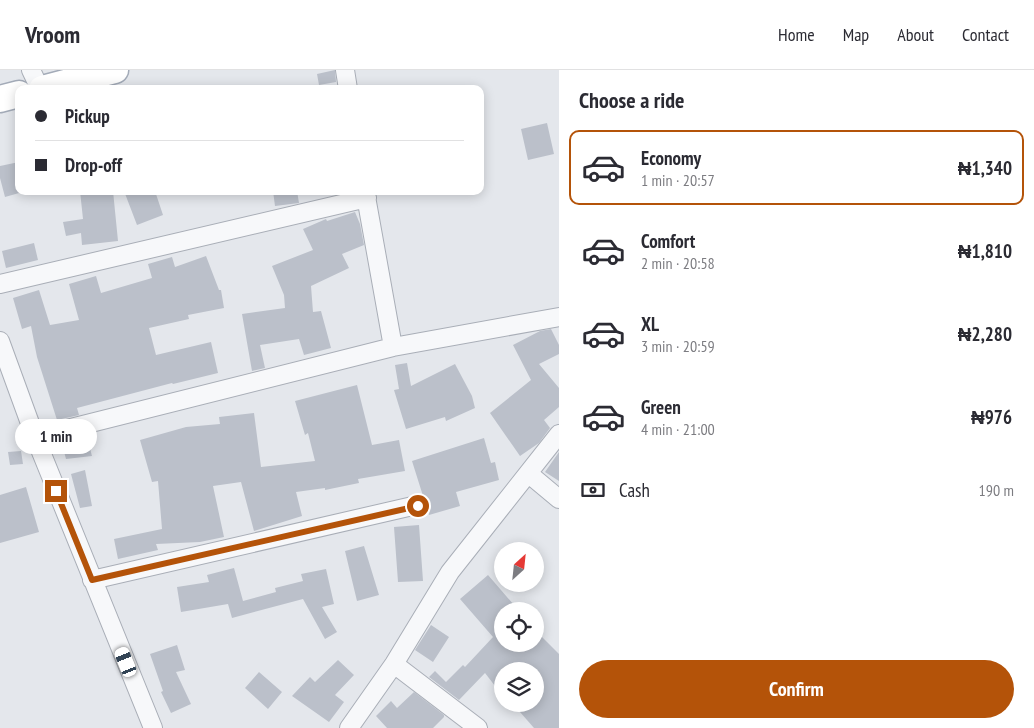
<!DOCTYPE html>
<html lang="en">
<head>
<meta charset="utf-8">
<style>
  body { margin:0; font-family:"PT Sans Narrow",sans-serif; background:#f2f2f3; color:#2b2b33; height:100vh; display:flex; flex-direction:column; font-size:19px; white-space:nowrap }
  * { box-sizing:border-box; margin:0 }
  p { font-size:16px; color:#7c7c81 }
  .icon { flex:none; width:28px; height:28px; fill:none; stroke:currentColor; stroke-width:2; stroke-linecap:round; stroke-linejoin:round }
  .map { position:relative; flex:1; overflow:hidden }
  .side { display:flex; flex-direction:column; background:#fff; width:475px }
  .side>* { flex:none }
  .hud { position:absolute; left:15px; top:15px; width:469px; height:110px; border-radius:10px; box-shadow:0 2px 12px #0003; display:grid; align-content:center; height:110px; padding:0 20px; background:#fff }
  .needle { width:32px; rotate:27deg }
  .buttons { position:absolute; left:494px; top:472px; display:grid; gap:10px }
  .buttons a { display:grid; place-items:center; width:50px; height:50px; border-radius:50%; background:#fff; box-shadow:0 2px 12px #0003; font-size:25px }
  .end { position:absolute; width:22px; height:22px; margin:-11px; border:6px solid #b45309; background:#fff; box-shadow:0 0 0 2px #fff }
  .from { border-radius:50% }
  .bubble { position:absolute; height:35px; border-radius:18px; background:#fff; box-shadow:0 2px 12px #0003; font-size:16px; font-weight:700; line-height:35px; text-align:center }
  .car { position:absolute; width:15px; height:30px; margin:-15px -8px; border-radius:6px; box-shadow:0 0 4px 1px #0007; background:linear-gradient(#fff 24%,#345 0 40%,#fff 0 76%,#345 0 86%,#fff 0) }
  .hud b { display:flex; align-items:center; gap:18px; height:48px; font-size:19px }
  .hud b+b { border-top:1px solid #e1e1e2 }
  .hud i { width:12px; height:12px; background:#2b2b33 }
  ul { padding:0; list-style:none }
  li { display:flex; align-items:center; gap:15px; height:75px; margin:0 10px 8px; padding:0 10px; border:2px solid transparent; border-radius:10px }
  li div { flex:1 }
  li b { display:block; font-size:19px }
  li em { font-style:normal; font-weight:700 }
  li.current { border-color:#b45309 }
  li>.icon { width:45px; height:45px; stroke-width:1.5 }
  h2 { padding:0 20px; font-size:22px; line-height:60px }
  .pay { display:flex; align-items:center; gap:12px; height:55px; padding:0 20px; font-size:19px }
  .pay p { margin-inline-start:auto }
  .primary-button { display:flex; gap:10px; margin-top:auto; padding:10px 20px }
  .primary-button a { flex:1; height:58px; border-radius:30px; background:#b45309; color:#fff; font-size:20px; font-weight:700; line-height:58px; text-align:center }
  header { display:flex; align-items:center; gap:30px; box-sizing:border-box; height:70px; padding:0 25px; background:#fff; border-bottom:1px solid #e1e1e2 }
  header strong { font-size:24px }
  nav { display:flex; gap:28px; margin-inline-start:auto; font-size:18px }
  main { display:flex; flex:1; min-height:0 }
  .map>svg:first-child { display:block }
</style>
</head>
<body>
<header>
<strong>Vroom</strong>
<nav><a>Home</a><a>Map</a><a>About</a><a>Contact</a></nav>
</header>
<main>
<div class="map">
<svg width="559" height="658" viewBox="0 0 559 658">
  <rect width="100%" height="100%" fill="#e4e7ec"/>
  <path fill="#bbc0ca" d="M335 0 336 12 319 15 317 4Z
    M547 53 554 84 528 90 521 59Z
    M19 92V123L5 127 0 108V96Z
    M80 121H113L118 171 82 175 81 163 66 166 63 152 83 149Z
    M124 121H155L163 145 137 155Z
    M273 121H297L299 133 275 136Z
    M355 142 360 154 364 175 342 184 349 198 311 216 313 242 321 241 331 278 304 285 299 269 260 275 265 298 252 301 242 244 285 238 284 225 272 196 313 180 303 159 326 149 327 151Z
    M34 173 38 190 6 198 2 181Z
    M206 186 219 220H221L224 238 188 245 189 249 149 258 156 285 211 272 218 303 173 314 172 313 77 338 79 345 57 350 37 287 31 256 22 259 13 228 39 220 50 255 79 250 69 214 96 206 101 223 152 208 148 194 172 187 175 197Z
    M551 259 559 275V284L539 294 559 318V337L544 350 550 358 539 373 520 386 490 343 531 310 513 275 540 261Z
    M407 293 411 316 455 294 472 326 475 338 446 351 445 347 406 359 394 320 399 319 395 295Z
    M357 315 372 375 399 370 405 401 358 409 359 413 325 420V418L296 422 302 446 254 461 241 412 213 416 224 467 200 472 156 474 158 480 118 489 114 469 162 459 158 411 152 412 140 370 186 357 220 354 219 347 254 343 261 397 315 391 308 363 305 365 295 331Z
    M87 367 92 386 66 389 62 374Z
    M484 368 491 393 495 392 499 410 456 422 460 436 429 445 427 432 423 426 412 391Z
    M21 381 23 394 10 395 8 382Z
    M559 382V411L545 402Z
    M85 400 92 436 80 438 71 404Z
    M26 417 39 462 0 473V425Z
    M419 455 423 511 398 512 394 457Z
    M364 476 379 525 357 531 345 481Z
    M234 498 243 531 276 522 275 518 303 511 301 504 326 499 334 534 322 537 337 562 325 569 303 529 232 548 228 534 181 542 177 517 209 512 207 505Z
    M488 505 514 535 506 541H502V574H535V572L541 566 559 584V658H534L513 634H535V601H502V625L485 603 459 630 429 607 435 601 446 612 463 595 465 597 493 567 460 529Z
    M431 555 449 567 433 592 415 580Z
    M177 575 185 600 176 602 191 634 171 643 161 622 163 621 150 584Z
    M338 590 354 605 335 625 344 632 329 652 292 626 310 607 315 612Z
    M259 602 282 622 268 639 245 618Z
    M414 622 444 645V647L433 658H387L376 646 391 631 397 638Z"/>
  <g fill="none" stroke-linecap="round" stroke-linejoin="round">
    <defs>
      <path id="minor" d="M31 0 40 19
        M345 0 348 19
        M365 121 393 277
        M0 214 367 128
        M0 271 35 367 153 658
        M35 367 393 277 559 247
        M529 404 559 429
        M92 510 417 435
        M394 594 478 658
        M349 658 394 594 450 502 559 364"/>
      <path id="primary" d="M42 19 115 0
        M0 29 19 24"/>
    </defs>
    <use href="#minor" stroke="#a9aeb7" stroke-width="20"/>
    <use href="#primary" stroke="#a3abb8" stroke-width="29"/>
    <use href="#minor" stroke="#f7f8fa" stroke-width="18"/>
    <use href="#primary" stroke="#fff" stroke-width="26"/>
  </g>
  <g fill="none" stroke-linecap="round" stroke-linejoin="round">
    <path stroke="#b45309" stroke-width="6" d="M56 421 92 510 418 436"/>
  </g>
</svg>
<div class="buttons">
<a><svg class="needle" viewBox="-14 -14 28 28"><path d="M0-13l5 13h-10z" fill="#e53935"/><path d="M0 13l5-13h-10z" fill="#7c7c81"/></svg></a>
<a><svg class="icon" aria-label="locate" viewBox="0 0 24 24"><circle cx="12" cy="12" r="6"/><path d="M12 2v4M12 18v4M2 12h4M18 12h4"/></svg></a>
<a><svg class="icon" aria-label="layers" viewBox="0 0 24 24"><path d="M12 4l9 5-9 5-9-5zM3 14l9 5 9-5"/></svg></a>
</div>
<i class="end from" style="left:418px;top:436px"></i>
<i class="end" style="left:56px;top:421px"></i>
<div class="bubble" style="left:15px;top:349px;width:82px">1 min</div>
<i class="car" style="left:126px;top:592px;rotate:338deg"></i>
<div class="hud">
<b><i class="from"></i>Pickup</b>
<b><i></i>Drop-off</b>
</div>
</div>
<section class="side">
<h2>Choose a ride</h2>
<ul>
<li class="current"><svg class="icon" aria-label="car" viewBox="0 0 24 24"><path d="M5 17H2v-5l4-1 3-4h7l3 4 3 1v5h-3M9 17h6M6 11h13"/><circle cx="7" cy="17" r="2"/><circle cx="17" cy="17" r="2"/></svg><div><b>Economy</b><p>1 min · 20:57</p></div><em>₦1,340</em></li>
<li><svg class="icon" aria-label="car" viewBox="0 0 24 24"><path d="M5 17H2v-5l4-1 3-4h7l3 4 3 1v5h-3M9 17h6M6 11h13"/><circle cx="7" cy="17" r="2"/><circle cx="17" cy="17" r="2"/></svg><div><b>Comfort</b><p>2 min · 20:58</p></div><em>₦1,810</em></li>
<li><svg class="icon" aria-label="car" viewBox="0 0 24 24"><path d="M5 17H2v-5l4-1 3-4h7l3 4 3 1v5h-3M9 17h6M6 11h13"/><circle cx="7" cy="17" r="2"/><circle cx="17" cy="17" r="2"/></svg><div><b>XL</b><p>3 min · 20:59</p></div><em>₦2,280</em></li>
<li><svg class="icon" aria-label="car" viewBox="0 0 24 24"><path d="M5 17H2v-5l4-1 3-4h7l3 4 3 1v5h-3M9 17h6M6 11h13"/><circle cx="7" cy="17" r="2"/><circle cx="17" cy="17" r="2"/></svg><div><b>Green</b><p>4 min · 21:00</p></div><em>₦976</em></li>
</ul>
<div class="pay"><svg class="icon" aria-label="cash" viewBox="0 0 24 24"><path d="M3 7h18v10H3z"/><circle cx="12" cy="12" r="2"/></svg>Cash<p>190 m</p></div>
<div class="primary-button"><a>Confirm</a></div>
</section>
</main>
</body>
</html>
